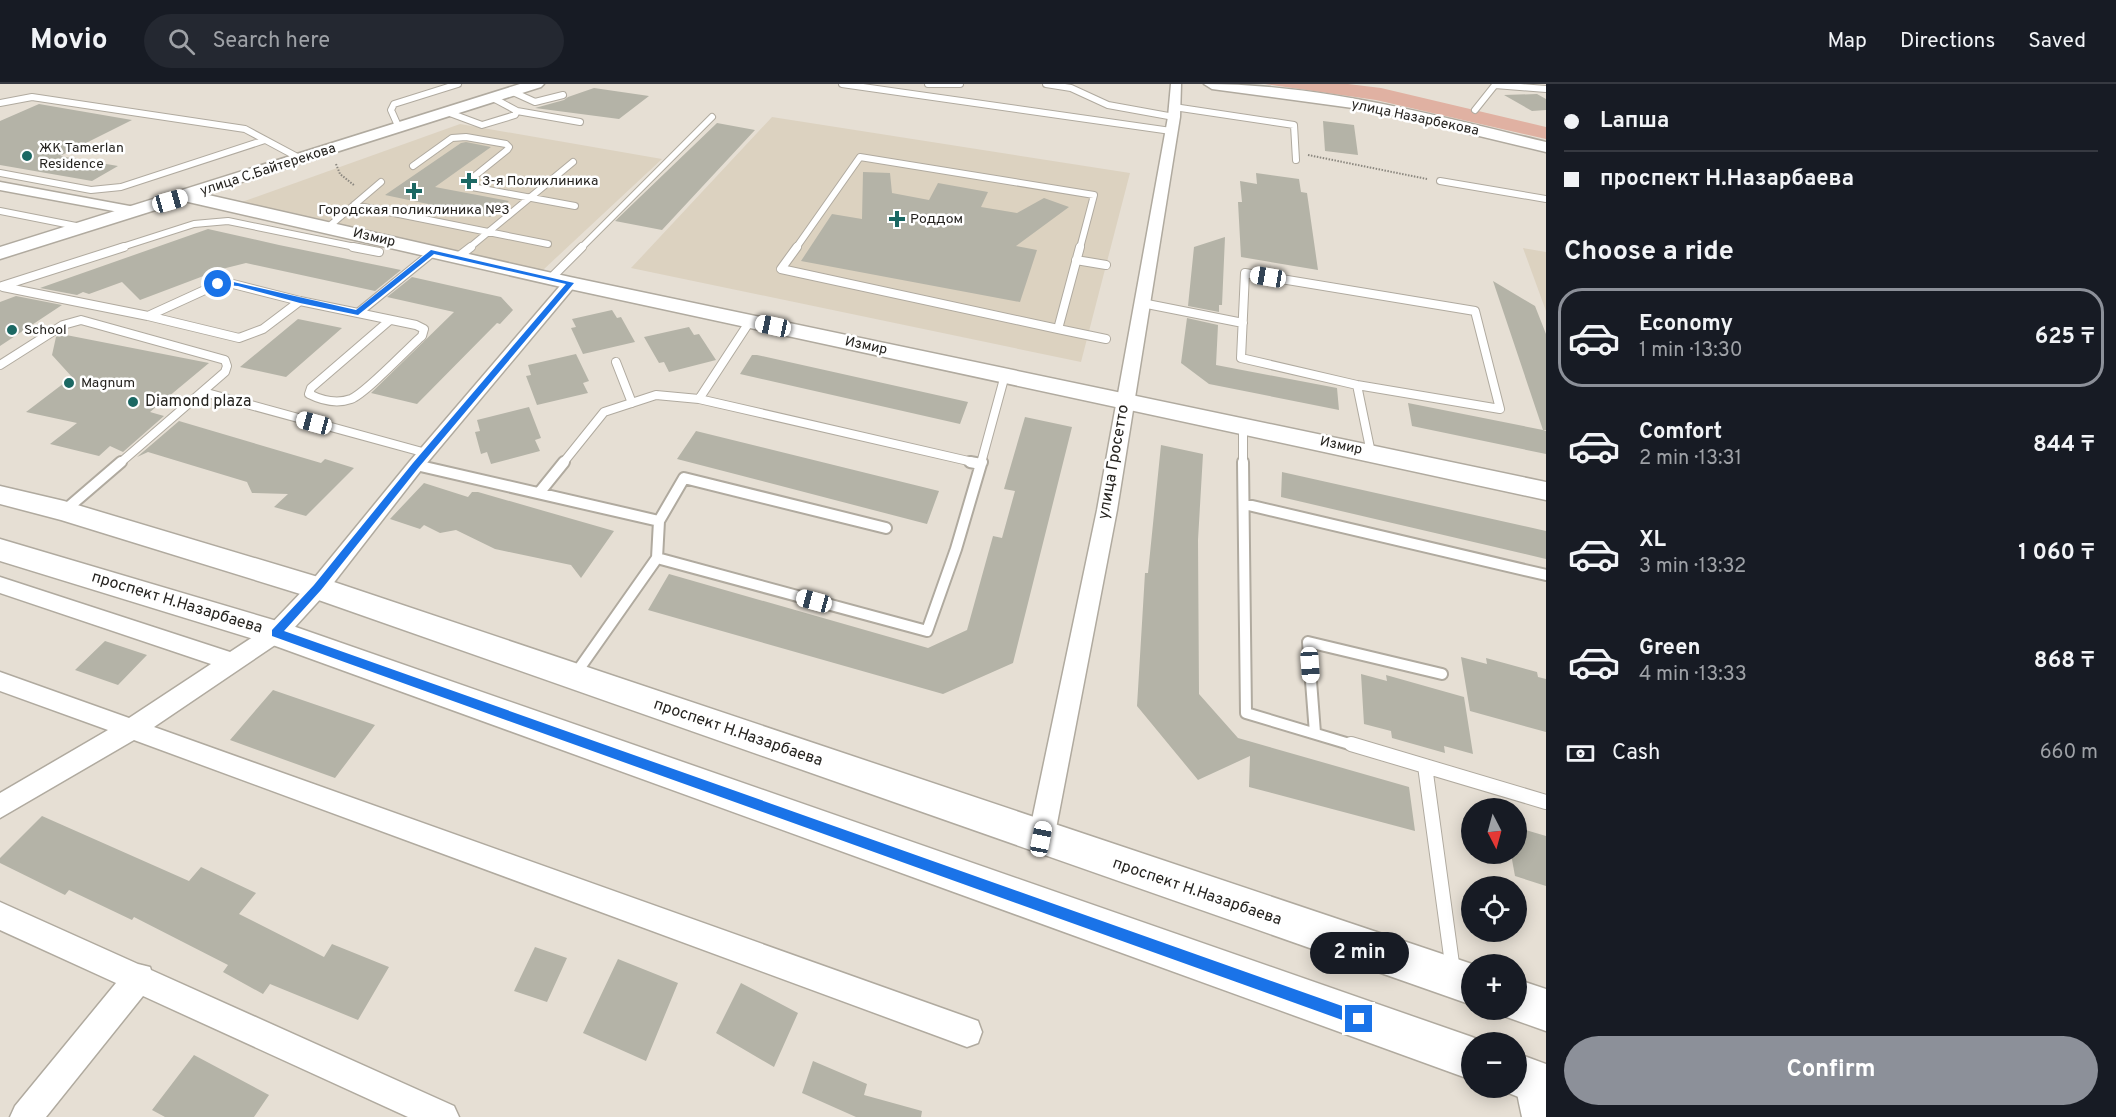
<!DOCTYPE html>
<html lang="en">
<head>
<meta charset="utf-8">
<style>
  body { margin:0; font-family:Overpass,sans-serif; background:#242831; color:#f1f3f6; height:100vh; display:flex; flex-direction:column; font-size:22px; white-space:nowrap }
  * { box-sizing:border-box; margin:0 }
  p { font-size:20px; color:#9ea1a6 }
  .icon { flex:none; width:33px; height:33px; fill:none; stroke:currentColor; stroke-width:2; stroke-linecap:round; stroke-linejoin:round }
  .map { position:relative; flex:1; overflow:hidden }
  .panel { display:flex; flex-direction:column; background:#171b24; width:570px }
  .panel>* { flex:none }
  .guide { display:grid; align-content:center; height:132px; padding:0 18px; background:#171b24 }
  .needle { width:39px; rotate:174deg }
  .tools { position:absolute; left:1461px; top:714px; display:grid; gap:12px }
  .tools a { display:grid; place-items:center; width:66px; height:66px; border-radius:50%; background:#171b24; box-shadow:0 3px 15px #0003; font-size:30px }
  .end { position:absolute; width:27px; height:27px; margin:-14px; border:8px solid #1a73e8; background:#fff; box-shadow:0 0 0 3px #fff }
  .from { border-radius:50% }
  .bubble { position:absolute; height:42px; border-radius:21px; background:#171b24; box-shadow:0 3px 15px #0003; font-size:20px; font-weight:700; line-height:42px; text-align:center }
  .car { position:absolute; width:18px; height:36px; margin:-18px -9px; border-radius:8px; box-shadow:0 0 4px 2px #0007; background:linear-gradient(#fff 24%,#345 0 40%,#fff 0 76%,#345 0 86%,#fff 0) }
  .guide b { display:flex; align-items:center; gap:21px; height:57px; font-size:22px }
  .guide b+b { border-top:2px solid #363941 }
  .guide i { width:15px; height:15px; background:#f1f3f6 }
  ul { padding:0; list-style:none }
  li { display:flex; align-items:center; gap:18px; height:99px; margin:0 12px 9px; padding:0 6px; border:3px solid transparent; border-radius:24px }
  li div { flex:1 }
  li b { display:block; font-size:22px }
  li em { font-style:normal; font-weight:700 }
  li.active { border-color:#8c9099 }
  li>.icon { width:54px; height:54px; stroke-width:1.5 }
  h2 { padding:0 18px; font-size:27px; line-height:72px }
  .pay { display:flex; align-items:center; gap:15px; height:66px; padding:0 18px; font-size:22px }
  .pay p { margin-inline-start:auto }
  .primary-button { display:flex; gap:12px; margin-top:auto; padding:12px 18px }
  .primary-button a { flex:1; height:69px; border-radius:36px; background:#8c9099; color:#fff; font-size:24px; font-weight:700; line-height:69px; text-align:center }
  header { display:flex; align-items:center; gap:36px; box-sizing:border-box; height:84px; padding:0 30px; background:#171b24; border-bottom:2px solid #363941 }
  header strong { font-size:28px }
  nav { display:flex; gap:33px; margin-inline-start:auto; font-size:21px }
  .search { width:420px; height:54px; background:#242831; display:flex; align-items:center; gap:15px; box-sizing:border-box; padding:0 21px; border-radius:33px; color:#9ea1a6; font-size:22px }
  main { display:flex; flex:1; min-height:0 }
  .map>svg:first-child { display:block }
</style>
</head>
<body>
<header>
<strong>Movio</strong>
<div class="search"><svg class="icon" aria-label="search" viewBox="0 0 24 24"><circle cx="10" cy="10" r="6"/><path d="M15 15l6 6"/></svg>Search here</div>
<nav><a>Map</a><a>Directions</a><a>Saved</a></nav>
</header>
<main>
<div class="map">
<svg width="1546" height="1033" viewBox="0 0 1546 1033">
  <rect width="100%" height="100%" fill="#e6dfd4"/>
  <path fill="#dcd2c0" d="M772 33 1130 89 1081 278 631 184Z
    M460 40 662 75 543 186 239 119Z
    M1523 164 1546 168V227Z"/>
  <path fill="#e0b1a2" d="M1265 0H1348L1381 4 1546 43V55L1376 16Z"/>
  <path fill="#b4b3a7" d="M594 4 649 12 619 35 535 24 564 16 568 13Z
    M1537 10 1546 15V26L1532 27 1504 11Z
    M39 20 132 36 60 72 118 82 92 97 0 81V37Z
    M1323 37 1354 41 1358 71 1325 67Z
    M717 39 755 46 662 146 615 137Z
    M466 58 491 63 435 103 509 117 490 133 385 111 461 59Z
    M863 88 890 89 892 109 929 116 938 99 988 108 981 123 1017 129 1044 114 1069 123 1016 162 1037 166 1020 218 801 177 832 130 862 135Z
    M1256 89 1299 95 1301 108 1307 109 1318 186 1241 173 1238 118H1242L1240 97 1257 100Z
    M208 145 279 161 401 186 375 207 246 179 222 185 140 216 122 198 89 210 83 208 77 211 40 204Z
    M1225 153 1222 221H1219V228L1188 222 1194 163Z
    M412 193 501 213 513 226 500 240 497 239 417 320 371 309 454 228 387 213Z
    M1493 197 1535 222 1546 250V346H1543L1546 347V370L1412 342 1408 319 1543 346Z
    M16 212 62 221 0 262V218Z
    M612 226 617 234 621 233 635 258 583 270 571 244 576 243 572 235Z
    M1187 234 1218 241 1216 281 1337 304 1339 326 1209 300 1181 279Z
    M298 235 342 244 286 293 240 283Z
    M689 243 694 251 699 250 716 276 669 288 664 278 659 279 644 253Z
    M61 250 209 279 150 328 164 332 123 368 110 362 99 372 50 360 77 339 26 328 72 293 52 271 56 253Z
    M576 270 589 297 583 299 588 309 537 321 526 292 531 291 528 281Z
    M752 271H757L968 318 960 340 740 290Z
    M529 323 541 354 535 356 540 367 491 380 487 368 481 370 475 348 480 347 477 336Z
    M1025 333 1072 343 1013 579 943 610 648 526 669 490 928 564 967 546 993 452 1002 454 1015 407 1004 405Z
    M179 337 321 379 325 375 354 384 306 432 274 423 288 410 252 409 247 398 148 368 137 373Z
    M696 347 939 407 927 440 677 375Z
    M1161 361 1203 370 1198 456 1199 610 1238 654 1409 703 1415 747 1249 703 1250 672 1198 696 1137 622 1145 489H1148Z
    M1282 388 1546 447V475L1281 413Z
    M424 399 468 413 472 408H478L614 447 581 494 571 481 495 465 456 446 440 449 424 441 420 445 390 435Z
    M105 557 147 571 118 601 75 586Z
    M1461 573 1487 580 1486 574 1537 588 1538 593 1546 595V648L1470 627Z
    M1361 590 1387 597 1386 591 1464 613 1473 670 1444 662 1445 669 1392 654 1391 647 1364 640Z
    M273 606 375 641 335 694 230 656Z
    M42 732 189 797 201 783 256 809 239 830 324 873 332 860 389 883 358 936 270 900 263 910 223 888 228 881 134 833 132 836 69 806 65 811 0 779V774Z
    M1516 743 1546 752V802L1515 792 1511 770H1516Z
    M535 863 567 874 547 918 514 907Z
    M618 875 678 899 646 977 583 949Z
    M741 899 798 929 774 983 716 949Z
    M194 971 269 1011 254 1033H165L152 1026Z
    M813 977 867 1000 864 1011 922 1027 921 1033H856L802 1009Z"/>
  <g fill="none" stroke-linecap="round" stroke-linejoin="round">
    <defs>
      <path id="lane-far3" d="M842 0 1171 47
        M928 0H960
        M1046 0 1071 4 1108 21 1174 33
        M513 8 535 18 563 11
        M0 19 32 13 245 45 301 75
        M1174 23 1294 41 1296 76
        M1475 26 1495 1 1546 5
        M517 27 580 38
        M447 28 482 41 515 31 517 27 493 14
        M399 44 391 26 394 20 458 0
        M413 82 452 54 466 53 506 60 509 63 507 66 471 95 469 99 472 103 575 122
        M0 89 91 106 121 103 265 56
        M1440 97 1546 115
        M354 121 548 160
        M0 127 81 143
        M327 144 381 98
        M119 164 194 140 228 137 360 164
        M469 164 573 78
        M581 164 712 33
        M796 164 860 73 1094 111 1080 164"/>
      <path id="lane-far2" d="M353 163 379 168
        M797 163 781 185 1058 245 1080 163
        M458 173 471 163
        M1076 176 1106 181
        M1245 189 1475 227 1500 325 1357 301 1241 274Z
        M551 194 582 163
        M2 202 124 163
        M3 203 148 232 239 254 263 245 300 217
        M1142 219 1243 239
        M358 229 433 168
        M148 232 218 200 229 199 300 217 416 241 424 245 422 252C407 265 366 309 351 315 337 320 321 316 309 310L311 304 390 236
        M1058 245 1106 255
        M616 278 632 319
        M0 281 63 241 81 236 225 276 227 282 225 288 120 379
        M1357 301 1371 369
        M203 308 426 369
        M699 315 977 379
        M1243 341V379
        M563 379 604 328 656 311 699 315 750 237
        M981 379 1005 291"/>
      <path id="lane-far1" d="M970 378 981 380 982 378
        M1243 378 1246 629 1356 662
        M416 381 659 437 657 474 574 592
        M539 409 564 378
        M1244 420 1546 491
        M64 427 121 378
        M659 437 684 394 886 444
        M657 474 927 547 956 465 981 380
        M1315 649 1308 558 1442 590"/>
      <path id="lane" d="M1351 660 1546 718
        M1425 682 1453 887"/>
      <path id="street" d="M1171 0H1181L1180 33 1117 426 1054 755 1050 764 1041 767 1032 764 1028 755 1097 426 1168 33Z
        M0 98 135 123 142 127 135 131 0 106Z
        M570 195 575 196 577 199 575 202 422 385 325 510 284 555 154 643 967 933 978 937 982 948 978 959 967 963 134 656 0 734V709L108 646 0 607V588L129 634 211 580 0 509V493L230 568 268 543 311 498 410 377 565 196Z
        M0 818 138 880 150 883 151 886 454 1022 459 1033H408L143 912 46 1033H10L15 1022 116 899 0 846Z
        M1530 981 1541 985 1546 999V1033H1522C1519 1017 1513 1000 1519 985Z"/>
      <path id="secondary" d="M520 0H544L541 3 204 110 570 193 1546 398V416L570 205 184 117 0 175V163Z
        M1204 0C1321 0 1434 31 1546 58V68L1375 27 1212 5Z
        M0 402 64 417 328 496 1472 880V921L310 513 61 436 0 420Z
        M0 455 287 540 1472 953 1484 958H1472V996L270 560 0 477Z
        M1516 895 1546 905V947L1501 931 1499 926H1516Z
        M1516 969 1546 980V1024L1501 1006 1499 1004H1516Z"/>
    </defs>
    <use href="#lane-far3" stroke="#b0aa9f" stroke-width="8"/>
    <use href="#lane-far2" stroke="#b0aa9f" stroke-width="10"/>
    <use href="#lane-far1" stroke="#b0aa9f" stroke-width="14"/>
    <use href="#lane" stroke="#b0aa9f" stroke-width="16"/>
    <use href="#street" stroke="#b0aa9f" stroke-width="3"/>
    <use href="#secondary" stroke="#b0aa9f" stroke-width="3"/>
    <path stroke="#8b877f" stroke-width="2" stroke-dasharray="1.5 1.5" stroke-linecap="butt" d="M1308 71 1427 95
      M336 80 340 90 355 102"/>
    <use href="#lane-far3" stroke="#fff" stroke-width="6"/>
    <use href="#lane-far2" stroke="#fff" stroke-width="8"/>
    <use href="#lane-far1" stroke="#fff" stroke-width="10"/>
    <use href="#lane" stroke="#fff" stroke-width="14"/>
    <use href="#street" fill="#fff" fill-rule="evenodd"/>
    <use href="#secondary" fill="#fff" fill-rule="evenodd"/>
  </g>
  <path fill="#1a73e8" d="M431 166 574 199 419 383 321 506 284 547 1359 928 1364 930 1366 935 1364 940 1359 942 272 552V546L314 501 413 379 566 200 434 170 358 231 300 219 238 202 214 200 229 197 356 226Z"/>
  <g fill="#1b6863" stroke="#fff" stroke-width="2">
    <circle cx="27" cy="72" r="6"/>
    <path d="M466 88h6v6h6v6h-6v6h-6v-6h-6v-6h6z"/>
    <path d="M411 98h6v6h6v6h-6v6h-6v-6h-6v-6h6z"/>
    <path d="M894 126h6v6h6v6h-6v6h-6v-6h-6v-6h6z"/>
    <circle cx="12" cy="246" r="6"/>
    <circle cx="69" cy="299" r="6"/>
    <circle cx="133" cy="318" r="6"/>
  </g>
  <g text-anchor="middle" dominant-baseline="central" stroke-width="5" stroke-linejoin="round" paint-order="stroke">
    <g font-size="14" fill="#262420" stroke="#fff">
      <text transform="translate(1415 34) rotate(12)">улица Назарбекова</text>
      <text transform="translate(268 86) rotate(-18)">улица С.Байтерекова</text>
      <text transform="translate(374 154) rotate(13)">Измир</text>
      <text transform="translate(866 262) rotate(12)">Измир</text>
      <text transform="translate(1341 362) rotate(12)">Измир</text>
    </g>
    <g font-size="14" fill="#262420" stroke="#fff" text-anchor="start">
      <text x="39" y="64">ЖК Tamerlan<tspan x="39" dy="16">Residence</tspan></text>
      <text x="482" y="97">3-я Поликлиника</text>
      <text x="414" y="126" text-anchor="middle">Городская поликлиника №3</text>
      <text x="910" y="135">Роддом</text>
      <text x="24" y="246">School</text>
      <text x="81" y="299">Magnum</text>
    </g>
    <g font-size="16" fill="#262420" stroke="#fff" text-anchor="start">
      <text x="145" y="318">Diamond plaza</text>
    </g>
    <g font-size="16" fill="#262420" stroke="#fff">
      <text transform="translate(1114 378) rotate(-80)">улица Гросетто</text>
      <text transform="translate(177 519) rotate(17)">проспект Н.Назарбаева</text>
      <text transform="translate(738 649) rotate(19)">проспект Н.Назарбаева</text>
      <text transform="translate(1197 808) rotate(19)">проспект Н.Назарбаева</text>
    </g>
  </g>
</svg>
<div class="tools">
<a><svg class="needle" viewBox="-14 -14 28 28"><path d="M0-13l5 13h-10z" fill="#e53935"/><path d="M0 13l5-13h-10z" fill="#9ea1a6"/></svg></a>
<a><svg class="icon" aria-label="locate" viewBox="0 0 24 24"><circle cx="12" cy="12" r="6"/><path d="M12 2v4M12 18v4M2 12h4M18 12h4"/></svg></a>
<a>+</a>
<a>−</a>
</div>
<i class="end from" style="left:218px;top:200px"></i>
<i class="end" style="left:1359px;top:935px"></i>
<div class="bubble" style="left:1310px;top:848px;width:99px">2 min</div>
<i class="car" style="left:170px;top:117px;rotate:74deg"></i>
<i class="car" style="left:1268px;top:193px;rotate:279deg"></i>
<i class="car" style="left:773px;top:242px;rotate:282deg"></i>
<i class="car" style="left:314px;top:339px;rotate:285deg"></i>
<i class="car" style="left:814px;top:517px;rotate:285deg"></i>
<i class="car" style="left:1310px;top:581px;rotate:176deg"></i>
<i class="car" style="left:1041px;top:755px;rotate:11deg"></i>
</div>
<section class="panel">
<div class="guide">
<b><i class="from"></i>Lапша</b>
<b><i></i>проспект Н.Назарбаева</b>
</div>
<h2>Choose a ride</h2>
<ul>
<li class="active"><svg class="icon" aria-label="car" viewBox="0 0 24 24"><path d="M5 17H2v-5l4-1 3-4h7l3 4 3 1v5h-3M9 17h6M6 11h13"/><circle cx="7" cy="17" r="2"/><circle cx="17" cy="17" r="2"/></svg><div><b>Economy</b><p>1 min · 13:30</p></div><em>625 ₸</em></li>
<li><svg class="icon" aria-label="car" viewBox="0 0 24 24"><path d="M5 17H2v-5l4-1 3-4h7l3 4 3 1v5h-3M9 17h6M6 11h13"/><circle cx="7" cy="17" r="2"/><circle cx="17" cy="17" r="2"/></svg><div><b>Comfort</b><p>2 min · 13:31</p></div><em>844 ₸</em></li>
<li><svg class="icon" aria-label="car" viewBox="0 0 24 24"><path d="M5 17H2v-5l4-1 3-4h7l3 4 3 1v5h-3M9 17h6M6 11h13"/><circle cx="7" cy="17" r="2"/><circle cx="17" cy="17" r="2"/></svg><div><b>XL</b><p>3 min · 13:32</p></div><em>1 060 ₸</em></li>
<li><svg class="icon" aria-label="car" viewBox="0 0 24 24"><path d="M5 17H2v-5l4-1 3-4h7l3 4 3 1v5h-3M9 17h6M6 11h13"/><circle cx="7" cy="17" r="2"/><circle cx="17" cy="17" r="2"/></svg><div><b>Green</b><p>4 min · 13:33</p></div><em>868 ₸</em></li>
</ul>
<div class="pay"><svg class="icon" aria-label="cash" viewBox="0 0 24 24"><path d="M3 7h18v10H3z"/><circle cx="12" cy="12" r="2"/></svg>Cash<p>660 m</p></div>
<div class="primary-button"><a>Confirm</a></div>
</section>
</main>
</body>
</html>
